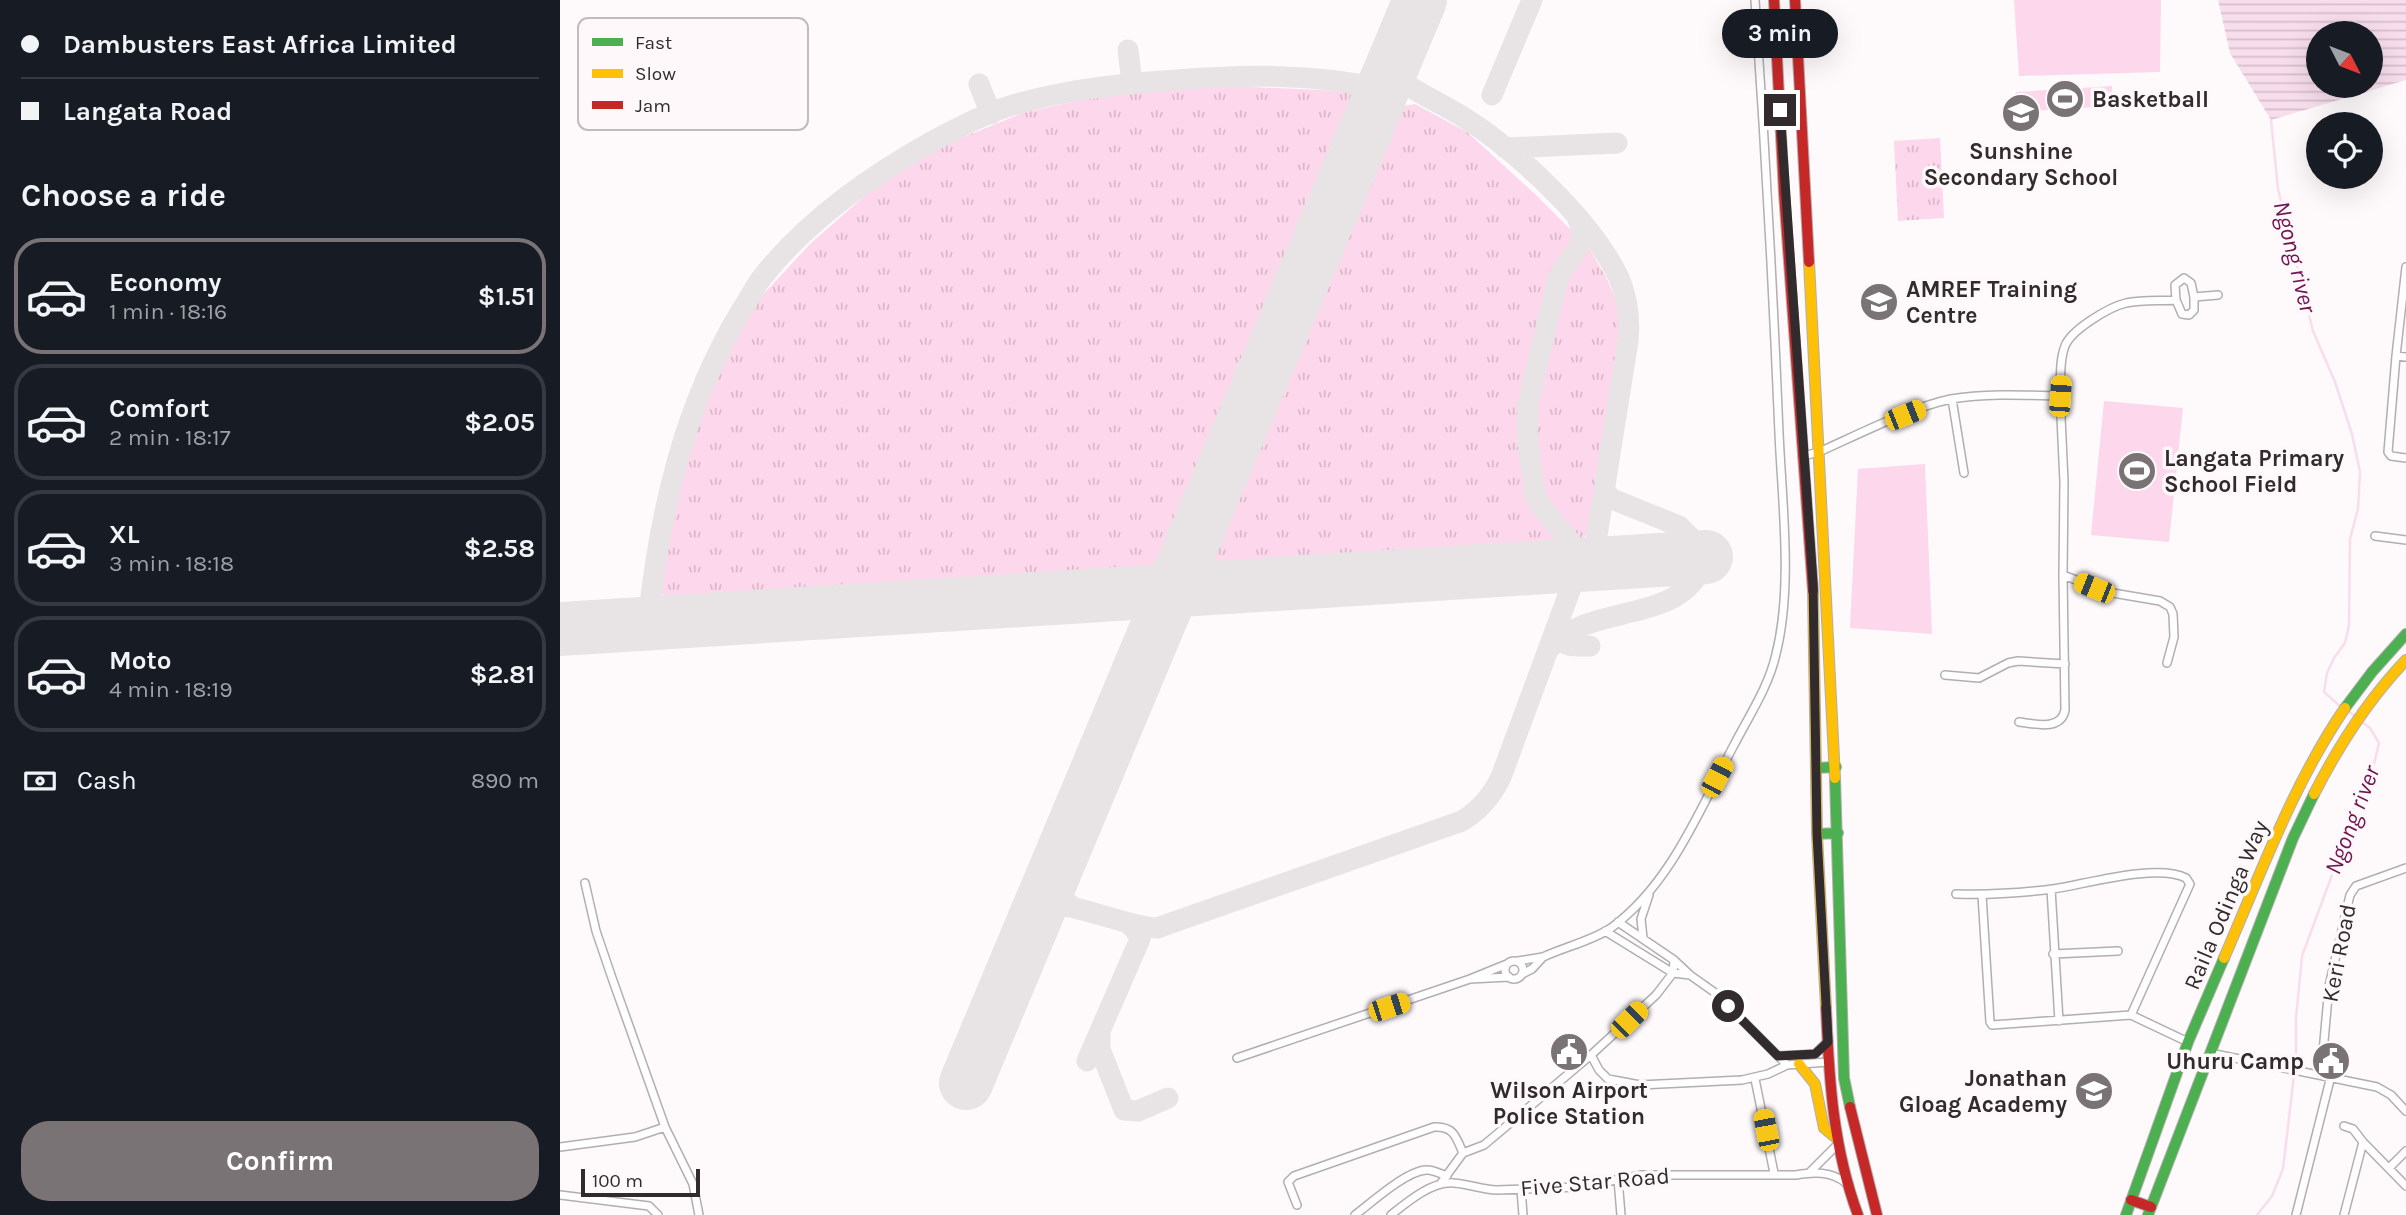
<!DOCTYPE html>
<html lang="en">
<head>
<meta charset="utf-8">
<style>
  body { margin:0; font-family:Karla,sans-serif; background:#20242c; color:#f1f3f6; height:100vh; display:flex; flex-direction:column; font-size:26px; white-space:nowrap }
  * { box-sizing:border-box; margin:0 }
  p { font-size:23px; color:#9ea1a6 }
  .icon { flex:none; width:38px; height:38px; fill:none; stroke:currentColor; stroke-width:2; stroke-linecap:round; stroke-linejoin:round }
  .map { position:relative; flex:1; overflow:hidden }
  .sheet { display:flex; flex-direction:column; background:#171b24; width:560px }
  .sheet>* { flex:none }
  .top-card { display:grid; align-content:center; height:154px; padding:0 21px; background:#171b24 }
  .needle { width:46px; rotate:132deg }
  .controls { position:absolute; left:1746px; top:21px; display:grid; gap:14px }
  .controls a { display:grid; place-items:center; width:77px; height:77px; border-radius:50%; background:#171b24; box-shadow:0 7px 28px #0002; font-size:35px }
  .scale { position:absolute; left:21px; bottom:18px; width:119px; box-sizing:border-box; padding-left:7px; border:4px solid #312b2e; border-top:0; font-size:19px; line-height:24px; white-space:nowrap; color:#312b2e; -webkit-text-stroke:5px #fff8fb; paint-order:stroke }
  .end { position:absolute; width:32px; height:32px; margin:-16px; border:9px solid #312b2e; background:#fff; box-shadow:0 0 0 4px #fff }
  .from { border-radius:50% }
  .bubble { position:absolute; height:49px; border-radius:24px; background:#171b24; box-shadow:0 7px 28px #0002; font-size:23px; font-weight:700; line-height:49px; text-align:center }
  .car { position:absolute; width:21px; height:42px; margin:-21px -10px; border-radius:9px; box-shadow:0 0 5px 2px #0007; background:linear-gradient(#f5c518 24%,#345 0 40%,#f5c518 0 76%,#345 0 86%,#f5c518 0) }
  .top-card b { display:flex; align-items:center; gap:24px; height:66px; font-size:26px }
  .top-card b+b { border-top:2px solid #363941 }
  .top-card i { width:18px; height:18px; background:#f1f3f6 }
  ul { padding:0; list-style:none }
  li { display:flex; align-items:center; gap:21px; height:116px; margin:0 14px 10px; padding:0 7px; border:4px solid #363941; border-radius:28px }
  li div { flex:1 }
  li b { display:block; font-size:26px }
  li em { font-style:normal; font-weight:700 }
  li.current { border-color:#797376 }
  li>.icon { width:63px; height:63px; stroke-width:1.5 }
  h2 { padding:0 21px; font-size:32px; line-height:84px }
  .pay { display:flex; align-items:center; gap:18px; height:77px; padding:0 21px; font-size:26px }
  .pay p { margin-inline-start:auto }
  .primary-button { display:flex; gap:14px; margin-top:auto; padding:14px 21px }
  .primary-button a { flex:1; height:80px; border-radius:28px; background:#797376; color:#fff; font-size:28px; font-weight:700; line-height:80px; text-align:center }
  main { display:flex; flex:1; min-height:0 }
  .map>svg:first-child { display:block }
</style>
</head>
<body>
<main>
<section class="sheet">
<div class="top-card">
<b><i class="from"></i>Dambusters East Africa Limited</b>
<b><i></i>Langata Road</b>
</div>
<h2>Choose a ride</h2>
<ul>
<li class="current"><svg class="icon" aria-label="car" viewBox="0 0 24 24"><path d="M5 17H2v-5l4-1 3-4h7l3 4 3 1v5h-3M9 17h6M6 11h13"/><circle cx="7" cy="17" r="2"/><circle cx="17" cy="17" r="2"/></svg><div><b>Economy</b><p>1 min · 18:16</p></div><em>$1.51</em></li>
<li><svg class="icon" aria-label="car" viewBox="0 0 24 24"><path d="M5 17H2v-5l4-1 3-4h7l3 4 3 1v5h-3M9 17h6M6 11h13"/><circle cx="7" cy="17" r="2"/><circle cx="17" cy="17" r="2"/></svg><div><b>Comfort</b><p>2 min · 18:17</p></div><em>$2.05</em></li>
<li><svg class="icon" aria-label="car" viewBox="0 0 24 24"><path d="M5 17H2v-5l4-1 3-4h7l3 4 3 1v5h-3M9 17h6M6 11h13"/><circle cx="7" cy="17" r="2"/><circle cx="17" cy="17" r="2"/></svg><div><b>XL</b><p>3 min · 18:18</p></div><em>$2.58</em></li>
<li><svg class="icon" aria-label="car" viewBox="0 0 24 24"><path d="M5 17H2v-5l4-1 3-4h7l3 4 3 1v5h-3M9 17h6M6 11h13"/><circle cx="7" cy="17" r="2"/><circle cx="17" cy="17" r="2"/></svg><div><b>Moto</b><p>4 min · 18:19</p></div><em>$2.81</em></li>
</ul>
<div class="pay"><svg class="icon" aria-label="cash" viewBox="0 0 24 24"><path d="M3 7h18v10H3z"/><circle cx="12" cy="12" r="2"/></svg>Cash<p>890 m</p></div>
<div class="primary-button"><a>Confirm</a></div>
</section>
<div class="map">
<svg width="1846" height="1215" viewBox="0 0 1846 1215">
  <defs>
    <pattern id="grass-tufts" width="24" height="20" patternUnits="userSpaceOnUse" patternTransform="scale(1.75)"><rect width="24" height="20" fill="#fdd7eb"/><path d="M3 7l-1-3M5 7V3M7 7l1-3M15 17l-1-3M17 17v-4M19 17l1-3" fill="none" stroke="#d9b9ca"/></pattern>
    <pattern id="water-rules" width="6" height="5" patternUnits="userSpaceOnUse" patternTransform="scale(1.75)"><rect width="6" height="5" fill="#f8deec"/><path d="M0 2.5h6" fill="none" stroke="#d5bfcb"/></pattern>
  </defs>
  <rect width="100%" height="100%" fill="#fef9fb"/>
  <path fill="url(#grass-tufts)" d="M623 84 805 92 599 568 354 587 109 601 102 595 98 583 110 520 143 410 166 353 200 298 251 243 314 188 386 144 463 113 535 97Z
    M855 104 907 132 977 196 1029 248 1046 277 1056 300 1060 323 1034 510C1030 527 1028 541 1011 548L655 566 648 563 644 558 646 553 820 135 832 108Z
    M1380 138 1384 218 1338 221 1334 141Z"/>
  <path fill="#fdd7eb" d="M1454 0H1601L1600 72 1459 76Z
    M1552 86 1553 106 1457 112 1456 92Z
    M1544 401 1623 408 1609 542 1531 535Z
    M1365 464 1372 634 1290 628 1298 469Z"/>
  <path fill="url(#water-rules)" fill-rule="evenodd" d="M1658 0H1846V80L1711 120 1670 53ZM1759 33H1811V86H1759Z"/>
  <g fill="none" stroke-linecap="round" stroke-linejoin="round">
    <path stroke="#f8deec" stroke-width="2.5" d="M1711 120 1718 189 1753 331 1775 382 1792 434 1800 472 1798 509 1790 539 1789 625 1785 643 1774 658 1767 673 1764 692 1782 708
      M1697 1215 1712 1196 1723 1169 1736 1058V1018L1742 956 1785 840 1795 803 1812 773 1819 743 1810 728 1788 711"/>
    <path stroke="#e8e4e6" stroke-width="21" d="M846 34 836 65 839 80C858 93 880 103 900 115 954 148 1032 220 1059 278 1068 299 1070 319 1068 341L1035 548 1023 557 995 567
      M568 50 572 83
      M419 84 431 114
      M932 95 972 0
      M945 148 1057 143
      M1018 220C1031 245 1007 257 998 278L968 403 967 435 975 495 980 505 1023 557
      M1044 491 1052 499 1119 526 1138 545
      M88 623C99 514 124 405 181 311 189 299 195 286 204 275 249 219 310 176 373 141 398 128 424 114 450 106 500 91 550 85 602 81 676 75 749 72 823 89
      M997 629C997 648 1015 646 1030 646
      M991 647C1027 605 1107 623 1137 576
      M493 875 498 895 514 908
      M478 912C481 908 481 907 487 905 507 900 567 927 597 928L902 821C920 810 932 796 941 777L1012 585C1013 574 1003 570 995 567
      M540 1033V1049L564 1110 578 1111 608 1098
      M527 1061 580 939 579 934 570 925"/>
    <path stroke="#e8e4e6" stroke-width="54" d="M0 629 1146 557
      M406 1083 860 0"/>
    <defs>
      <path id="street" d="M1846 267 1836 356 1846 357
        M1616 300 1622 314 1629 315 1634 310V297
        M1836 356 1828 452 1831 456 1846 458
        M1500 396C1501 380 1499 361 1505 346 1511 330 1549 307 1566 303 1582 300 1600 301 1616 300L1615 285 1624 278 1631 283 1634 297 1658 295
        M1392 399 1404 473
        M1243 456 1259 452C1297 435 1352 407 1391 399 1426 393 1465 395 1500 396L1504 482 1503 575 1505 710C1501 731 1475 724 1459 722
        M1815 536 1846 540
        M1503 575 1547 592 1600 601 1610 607 1613 614 1614 637 1607 663
        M1385 675 1419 678 1448 663 1458 661 1505 664
        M25 883 36 931 52 978 105 1127 133 1184 139 1215
        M1491 889 1499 1021
        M1396 894C1428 895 1461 893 1493 889 1526 884 1598 863 1626 878L1630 884 1571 1015
        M1422 895 1430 1022 1432 1025 1571 1015 1628 1042
        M1058 922 1114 960 1130 975 1154 992 1227 1065
        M1045 931 1113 973 1130 975
        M1083 938 1081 919 1089 895
        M1493 954 1558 951
        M983 957C1004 947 1032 941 1051 928 1111 884 1140 809 1174 745 1189 716 1209 686 1216 654 1233 587 1222 502 1219 433 1213 288 1205 144 1195 0
        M945 970a9 9 0 1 1 18 0a9 9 0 1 1-18 0Z
        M958 961 983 957 972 969 962 974
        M947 964 910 979 949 977
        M1650 1053 1817 1087 1831 1095 1846 1111
        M1031 1055 1039 1070 1048 1079 1080 1085 1182 1080 1208 1074 1227 1065 1268 1062
        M1218 1056 1255 1054 1267 1042
        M677 1058 910 979
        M1761 1074 1769 986 1790 895 1796 886 1846 868
        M1195 1079 1214 1173
        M1784 1126 1793 1129 1803 1142 1846 1186
        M0 1147 75 1137 105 1127
        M1829 1168 1846 1151
        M1250 1172 1277 1145
        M1058 1179 1061 1215
        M881 1183 903 1153 924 1145 1031 1055 1096 995 1113 973 1114 960
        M961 1189 963 1215
        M0 1195 89 1206 98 1215
        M737 1205 728 1182 734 1176 874 1127C894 1126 896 1137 903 1153
        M795 1215C811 1203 846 1171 866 1170 872 1169 881 1174 887 1176
        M831 1215C847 1202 872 1181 894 1183 909 1184 922 1190 937 1190L1019 1187 1082 1175H1236C1254 1172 1271 1171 1286 1183
        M1736 1215 1771 1076
        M1784 1215 1803 1142"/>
      <path id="fast" d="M1785 708 1812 672 1846 634
        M1256 768 1276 767
        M1275 778 1284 1078 1290 1107
        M1257 834 1278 833
        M1566 1215 1628 1042 1664 958
        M1588 1215 1733 838 1754 794"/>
      <path id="slow" d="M1249 262 1275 778
        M1253 591 1257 834 1266 1008
        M1754 794C1779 745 1808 700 1846 660
        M1664 958C1701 873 1733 784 1785 708
        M1239 1064 1255 1084 1264 1128 1276 1138"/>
      <path id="jam" d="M1214 0 1224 193 1253 591
        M1235 0 1249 262
        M1266 1008C1269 1079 1273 1148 1298 1215
        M1290 1107 1317 1215
        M1571 1200 1591 1207"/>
    </defs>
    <use href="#street" stroke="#b3aeb0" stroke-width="10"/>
    <use href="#fast" stroke="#b3aeb0" stroke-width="12"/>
    <use href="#slow" stroke="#b3aeb0" stroke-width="12"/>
    <use href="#jam" stroke="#b3aeb0" stroke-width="12"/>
    <use href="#street" stroke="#fffefe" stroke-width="7"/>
    <use href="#fast" stroke="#4caf50" stroke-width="10"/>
    <use href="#slow" stroke="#ffc107" stroke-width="10"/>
    <use href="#jam" stroke="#c62828" stroke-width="10"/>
  </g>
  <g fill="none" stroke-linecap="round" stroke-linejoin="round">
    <path stroke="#312b2e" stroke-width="9" d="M1168 1006 1218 1056 1255 1054 1268 1042 1257 834 1253 583 1220 110"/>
  </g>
  <defs>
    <symbol id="stadium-disc" viewBox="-11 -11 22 22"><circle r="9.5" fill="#797376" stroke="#fff8fb"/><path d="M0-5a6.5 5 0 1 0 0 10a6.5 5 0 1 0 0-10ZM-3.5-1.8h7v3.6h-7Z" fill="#fff"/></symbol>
    <symbol id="school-disc" viewBox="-11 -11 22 22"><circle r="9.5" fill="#797376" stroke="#fff8fb"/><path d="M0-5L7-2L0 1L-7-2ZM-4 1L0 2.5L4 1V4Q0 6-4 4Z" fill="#fff"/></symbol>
    <symbol id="civic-disc" viewBox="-11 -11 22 22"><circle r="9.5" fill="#797376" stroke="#fff8fb"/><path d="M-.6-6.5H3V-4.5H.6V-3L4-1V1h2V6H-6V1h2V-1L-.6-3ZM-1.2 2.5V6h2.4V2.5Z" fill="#fff"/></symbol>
  </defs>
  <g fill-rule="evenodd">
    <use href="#stadium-disc" x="1483" y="77" width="44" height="44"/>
    <use href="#school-disc" x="1439" y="91" width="44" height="44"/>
    <use href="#school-disc" x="1297" y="280" width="44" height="44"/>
    <use href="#stadium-disc" x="1555" y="449" width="44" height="44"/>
    <use href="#civic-disc" x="987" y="1030" width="44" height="44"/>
    <use href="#civic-disc" x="1749" y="1039" width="44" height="44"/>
    <use href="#school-disc" x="1512" y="1069" width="44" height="44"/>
  </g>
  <g text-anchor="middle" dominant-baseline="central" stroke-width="7" stroke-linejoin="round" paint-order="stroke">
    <g font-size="23" font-weight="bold" fill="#312b2e" stroke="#fff8fb" text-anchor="start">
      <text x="1532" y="99">Basketball</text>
      <text x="1461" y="151" text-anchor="middle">Sunshine<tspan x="1461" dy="26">Secondary School</tspan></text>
      <text x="1346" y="289">AMREF Training<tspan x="1346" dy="26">Centre</tspan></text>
      <text x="1604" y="458">Langata Primary<tspan x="1604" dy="26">School Field</tspan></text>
      <text x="1744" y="1061" text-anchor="end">Uhuru Camp</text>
      <text x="1507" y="1078" text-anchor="end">Jonathan<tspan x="1507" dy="26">Gloag Academy</tspan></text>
      <text x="1009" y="1090" text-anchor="middle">Wilson Airport<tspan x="1009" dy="26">Police Station</tspan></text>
    </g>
    <g font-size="23" fill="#312b2e" stroke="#fff8fb">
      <text transform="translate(1666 905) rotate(-67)">Raila Odinga Way</text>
      <text transform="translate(1779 953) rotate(-79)">Keri Road</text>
      <text transform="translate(1035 1182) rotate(-5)">Five Star Road</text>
    </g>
    <g font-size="24" font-style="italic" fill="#711551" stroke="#fff8fb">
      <text transform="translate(1735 257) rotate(76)">Ngong river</text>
      <text transform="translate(1792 820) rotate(-69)">Ngong river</text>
    </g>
  </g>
  <rect x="18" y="18" width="230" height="112" rx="10" fill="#fff8fb" stroke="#c1babe" stroke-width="2"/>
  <rect x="32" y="38" width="31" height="8" fill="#4caf50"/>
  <rect x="32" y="69" width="31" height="9" fill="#ffc107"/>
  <rect x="32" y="101" width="31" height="8" fill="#c62828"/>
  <g font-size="19" fill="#312b2e">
    <text x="75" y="49">Fast</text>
    <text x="75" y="80">Slow</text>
    <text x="75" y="112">Jam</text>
  </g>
</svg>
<div class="controls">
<a><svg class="needle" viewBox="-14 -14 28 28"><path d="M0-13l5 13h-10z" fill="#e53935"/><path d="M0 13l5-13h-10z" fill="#9ea1a6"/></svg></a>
<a><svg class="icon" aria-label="locate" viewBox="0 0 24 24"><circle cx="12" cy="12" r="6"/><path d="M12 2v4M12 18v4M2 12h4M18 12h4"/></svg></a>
</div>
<div class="scale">100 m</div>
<i class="end from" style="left:1168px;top:1006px"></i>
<i class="end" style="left:1220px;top:110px"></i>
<div class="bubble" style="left:1162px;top:9px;width:116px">3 min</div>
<i class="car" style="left:1500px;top:396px;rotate:4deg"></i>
<i class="car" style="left:1345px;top:415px;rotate:68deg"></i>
<i class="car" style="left:1534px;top:588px;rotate:292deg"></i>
<i class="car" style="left:1157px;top:777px;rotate:28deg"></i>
<i class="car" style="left:829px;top:1007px;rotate:72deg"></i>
<i class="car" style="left:1069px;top:1020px;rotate:45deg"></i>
<i class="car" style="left:1206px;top:1130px;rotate:349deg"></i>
</div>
</main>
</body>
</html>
